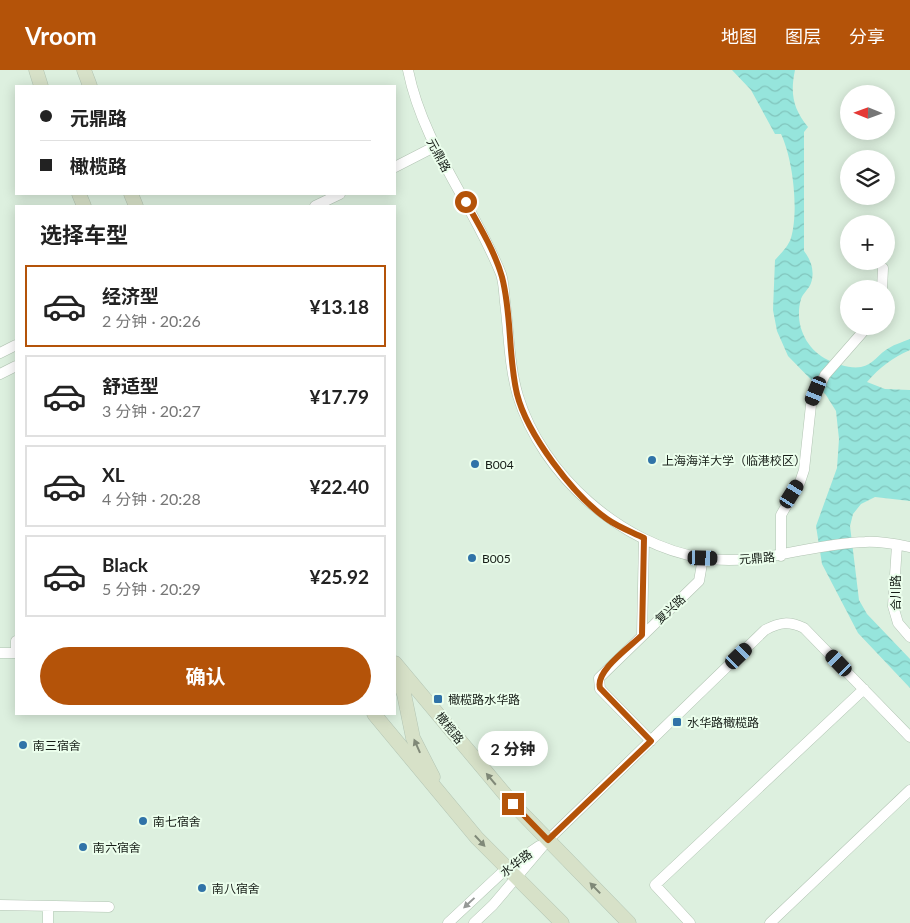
<!DOCTYPE html>
<html lang="zh">
<head>
<meta charset="utf-8">
<style>
  body { margin:0; font-family:Lato,"Noto Sans SC",sans-serif; background:#f2f2f2; color:#222; height:100vh; display:flex; flex-direction:column; font-size:19px; white-space:nowrap }
  * { box-sizing:border-box; margin:0 }
  p { font-size:16px; color:#767676 }
  .icon { flex:none; width:28px; height:28px; fill:none; stroke:currentColor; stroke-width:2; stroke-linecap:round; stroke-linejoin:round }
  .map { position:relative; flex:1; overflow:hidden }
  .side { position:absolute; left:15px; top:135px; width:381px; height:510px; display:flex; flex-direction:column; background:#fff; border-radius:0px; box-shadow:0 2px 12px #0003 }
  .side>* { flex:none }
  .banner { position:absolute; left:15px; top:15px; width:381px; height:110px; border-radius:0px; box-shadow:0 2px 12px #0003; display:grid; align-content:center; height:110px; padding:0 25px; background:#fff }
  .needle { width:32px; rotate:271deg }
  .tools { position:absolute; left:840px; top:15px; display:grid; gap:10px }
  .tools a { display:grid; place-items:center; width:55px; height:55px; border-radius:50%; background:#fff; box-shadow:0 2px 12px #0003; font-size:25px }
  .end { position:absolute; width:22px; height:22px; margin:-11px; border:6px solid #b45309; background:#fff; box-shadow:0 0 0 2px #fff }
  .from { border-radius:50% }
  .bubble { position:absolute; height:35px; border-radius:18px; background:#fff; box-shadow:0 2px 12px #0003; font-size:16px; font-weight:700; line-height:35px; text-align:center }
  .car { position:absolute; width:15px; height:30px; margin:-15px -8px; border-radius:6px; box-shadow:0 0 4px 1px #0007; background:linear-gradient(#222 24%,#8ab4d8 0 40%,#222 0 76%,#8ab4d8 0 86%,#222 0) }
  .banner b { display:flex; align-items:center; gap:18px; height:48px; font-size:19px }
  .banner b+b { border-top:1px solid #e0e0e0 }
  .banner i { width:12px; height:12px; background:#222 }
  ul { padding:0; list-style:none }
  li { display:flex; align-items:center; gap:15px; height:82px; margin:0 10px 8px; padding:0 15px; border:2px solid #e0e0e0; border-radius:0px }
  li div { flex:1 }
  li b { display:block; font-size:19px }
  li em { font-style:normal; font-weight:700 }
  li.active { border-color:#b45309 }
  li>.icon { width:45px; height:45px; stroke-width:1.5 }
  h2 { padding:0 25px; font-size:22px; line-height:60px }
  .button { display:flex; gap:10px; margin-top:auto; padding:10px 25px }
  .button a { flex:1; height:58px; border-radius:30px; background:#b45309; color:#fff; font-size:20px; font-weight:700; line-height:58px; text-align:center }
  header { display:flex; align-items:center; gap:30px; box-sizing:border-box; height:70px; padding:0 25px; background:#b45309; color:#fff }
  header strong { font-size:24px }
  nav { display:flex; gap:28px; margin-inline-start:auto; font-size:18px }
  .map>svg:first-child { display:block }
</style>
</head>
<body>
<header>
<strong>Vroom</strong>
<nav><a>地图</a><a>图层</a><a>分享</a></nav>
</header>
<div class="map">
<svg width="910" height="853" viewBox="0 0 910 853">
  <defs>
    <pattern id="water-waves" width="16" height="10" patternUnits="userSpaceOnUse" patternTransform="scale(1.25)"><rect width="16" height="10" fill="#96e5dc"/><path d="M0 5q4-4 8 0t8 0" fill="none" stroke="#81c4bc"/></pattern>
  </defs>
  <rect width="100%" height="100%" fill="#ddf0df"/>
  <path fill="url(#water-waves)" d="M732 0H795C790 23 793 39 808 57L804 62V181C811 190 815 201 811 213 809 219 803 223 801 229 794 253 805 279 828 290 837 294 850 299 861 297 873 295 879 283 889 278 895 274 903 272 910 269V280C892 288 880 297 867 312L885 319 910 320V431L875 427 861 434 853 444 850 456 859 530 867 544 910 589V618L858 563 822 494 816 456 837 398 839 369 836 341 826 325 788 286 777 261 773 240 775 190C781 183 788 177 791 168 799 141 793 89 781 64H775L751 20Z"/>
  <g fill="none" stroke-linecap="round" stroke-linejoin="round">
    <defs>
      <path id="minor" d="M408 0C423 75 473 134 501 204 504 213 504 223 505 232 509 263 509 296 518 326 542 405 621 475 703 488 758 497 811 473 865 472 880 471 895 474 910 477
        M395 97 434 77
        M315 136 340 124
        M882 219 883 198
        M0 283 16 275
        M0 304 16 296
        M897 475 893 536 898 553 910 567
        M781 486V445L800 412 804 400 811 335 825 305 868 256
        M642 565 644 469
        M0 583H16V571
        M651 671 600 619 599 608 699 511 703 488
        M0 835 109 837
        M48 853V836
        M448 853 507 798 539 776
        M474 853 493 835 548 770 765 560C780 552 789 551 804 558L910 667
        M690 853 655 815 864 619
        M770 853 910 720"/>
      <path id="secondary" d="M36 0 41 16
        M84 0 90 16
        M79 124 84 136
        M131 124 136 136
        M395 593 513 734 629 853
        M395 600 404 624 413 668 433 707
        M374 644 477 768 562 853"/>
    </defs>
    <use href="#minor" stroke="#b2c4b3" stroke-width="11"/>
    <use href="#secondary" stroke="#b2c4b3" stroke-width="15"/>
    <use href="#minor" stroke="#fff" stroke-width="10"/>
    <use href="#secondary" stroke="#d7e1c8" stroke-width="14"/>
  </g>
  <defs><path id="oneway-solid" d="M-6-.8H1V-3.2L6.5 0L1 3.2V.8H-6Z" transform="scale(1.25)"/></defs>
  <g fill="#808978">
    <use href="#oneway-solid" transform="translate(417 676) rotate(-114)"/>
    <use href="#oneway-solid" transform="translate(491 709) rotate(-130)"/>
    <use href="#oneway-solid" transform="translate(480 771) rotate(47)"/>
    <use href="#oneway-solid" transform="translate(595 818) rotate(-134)"/>
  </g>
  <use fill="#969997" href="#oneway-solid" transform="translate(469 833) rotate(137)"/>
  <g fill="none" stroke-linecap="round" stroke-linejoin="round">
    <path stroke="#b45309" stroke-width="6" d="M466 132C479 155 495 182 502 207 512 245 508 286 517 324 527 364 573 425 607 449 618 457 632 462 644 468L642 565C630 577 595 601 600 618L651 671 548 770 513 734"/>
  </g>
  <g fill="#3073a8" stroke="#ebfeec" stroke-width="2">
    <circle cx="652" cy="390" r="5"/>
    <circle cx="475" cy="394" r="5"/>
    <circle cx="472" cy="488" r="5"/>
    <rect x="433" y="624" width="10" height="10" rx="2.5"/>
    <rect x="672" y="647" width="10" height="10" rx="2.5"/>
    <circle cx="23" cy="675" r="5"/>
    <circle cx="143" cy="751" r="5"/>
    <circle cx="83" cy="777" r="5"/>
    <circle cx="202" cy="818" r="5"/>
  </g>
  <g text-anchor="middle" dominant-baseline="central" stroke-width="4" stroke-linejoin="round" paint-order="stroke">
    <g font-size="12" fill="#161d17" stroke="#ebfeec">
      <text transform="translate(439 85) rotate(62)">元鼎路</text>
      <text transform="translate(757 488) rotate(-4)">元鼎路</text>
      <text transform="translate(895 523) rotate(-90)">合川路</text>
      <text transform="translate(670 539) rotate(-43)">复兴路</text>
      <text transform="translate(450 658) rotate(51)">橄榄路</text>
      <text transform="translate(516 793) rotate(-37)">水华路</text>
    </g>
    <g font-size="12" fill="#161d17" stroke="#ebfeec" text-anchor="start">
      <text x="662" y="390">上海海洋大学（临港校区）</text>
      <text x="485" y="394">B004</text>
      <text x="482" y="488">B005</text>
      <text x="448" y="629">橄榄路水华路</text>
      <text x="687" y="652">水华路橄榄路</text>
      <text x="33" y="675">南三宿舍</text>
      <text x="153" y="751">南七宿舍</text>
      <text x="93" y="777">南六宿舍</text>
      <text x="212" y="818">南八宿舍</text>
    </g>
  </g>
</svg>
<div class="tools">
<a><svg class="needle" viewBox="-14 -14 28 28"><path d="M0-13l5 13h-10z" fill="#e53935"/><path d="M0 13l5-13h-10z" fill="#767676"/></svg></a>
<a><svg class="icon" aria-label="layers" viewBox="0 0 24 24"><path d="M12 4l9 5-9 5-9-5zM3 14l9 5 9-5"/></svg></a>
<a>+</a>
<a>−</a>
</div>
<i class="end from" style="left:466px;top:132px"></i>
<i class="end" style="left:513px;top:734px"></i>
<div class="bubble" style="left:478px;top:661px;width:70px">2 分钟</div>
<i class="car" style="left:816px;top:321px;rotate:202deg"></i>
<i class="car" style="left:792px;top:424px;rotate:32deg"></i>
<i class="car" style="left:703px;top:488px;rotate:92deg"></i>
<i class="car" style="left:739px;top:586px;rotate:46deg"></i>
<i class="car" style="left:839px;top:593px;rotate:316deg"></i>
<div class="banner">
<b><i class="from"></i>元鼎路</b>
<b><i></i>橄榄路</b>
</div>
<section class="side">
<h2>选择车型</h2>
<ul>
<li class="active"><svg class="icon" aria-label="car" viewBox="0 0 24 24"><path d="M5 17H2v-5l4-1 3-4h7l3 4 3 1v5h-3M9 17h6M6 11h13"/><circle cx="7" cy="17" r="2"/><circle cx="17" cy="17" r="2"/></svg><div><b>经济型</b><p>2 分钟 · 20:26</p></div><em>¥13.18</em></li>
<li><svg class="icon" aria-label="car" viewBox="0 0 24 24"><path d="M5 17H2v-5l4-1 3-4h7l3 4 3 1v5h-3M9 17h6M6 11h13"/><circle cx="7" cy="17" r="2"/><circle cx="17" cy="17" r="2"/></svg><div><b>舒适型</b><p>3 分钟 · 20:27</p></div><em>¥17.79</em></li>
<li><svg class="icon" aria-label="car" viewBox="0 0 24 24"><path d="M5 17H2v-5l4-1 3-4h7l3 4 3 1v5h-3M9 17h6M6 11h13"/><circle cx="7" cy="17" r="2"/><circle cx="17" cy="17" r="2"/></svg><div><b>XL</b><p>4 分钟 · 20:28</p></div><em>¥22.40</em></li>
<li><svg class="icon" aria-label="car" viewBox="0 0 24 24"><path d="M5 17H2v-5l4-1 3-4h7l3 4 3 1v5h-3M9 17h6M6 11h13"/><circle cx="7" cy="17" r="2"/><circle cx="17" cy="17" r="2"/></svg><div><b>Black</b><p>5 分钟 · 20:29</p></div><em>¥25.92</em></li>
</ul>
<div class="button"><a>确认</a></div>
</section>
</div>
</body>
</html>
